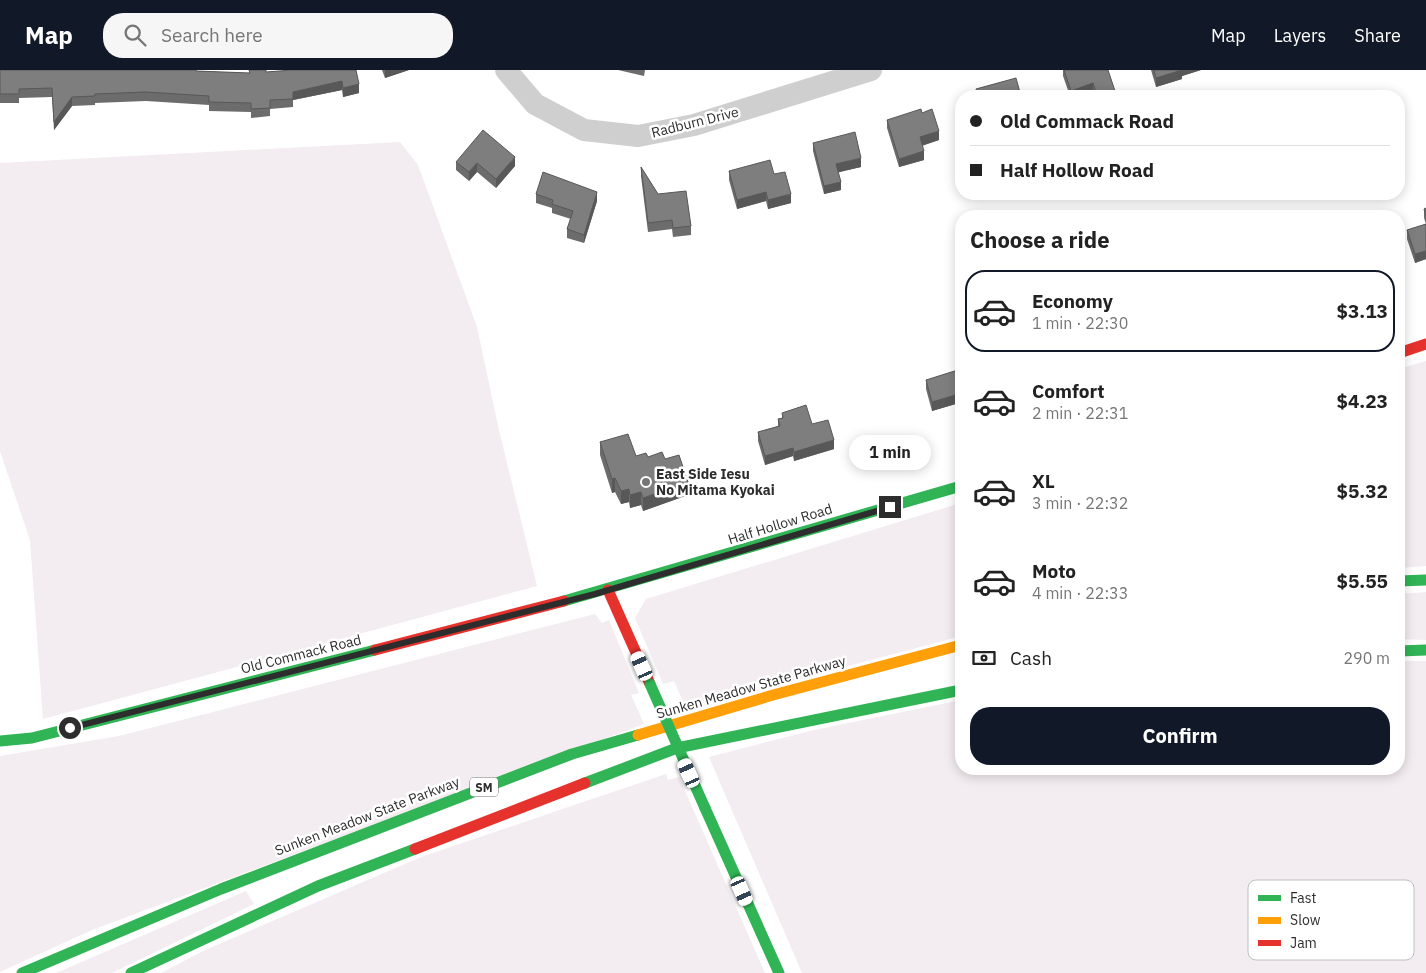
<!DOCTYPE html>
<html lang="en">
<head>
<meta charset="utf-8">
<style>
  body { margin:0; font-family:"IBM Plex Sans",sans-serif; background:#f6f6f6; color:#222; height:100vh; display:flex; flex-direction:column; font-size:19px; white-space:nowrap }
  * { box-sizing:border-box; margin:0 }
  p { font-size:16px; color:#767676 }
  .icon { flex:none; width:28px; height:28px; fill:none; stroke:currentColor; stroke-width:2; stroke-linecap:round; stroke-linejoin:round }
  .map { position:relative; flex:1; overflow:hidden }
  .details { position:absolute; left:955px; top:140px; width:450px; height:565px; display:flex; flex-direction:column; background:#fff; border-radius:20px; box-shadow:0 2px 12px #0003 }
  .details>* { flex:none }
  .hud { position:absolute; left:955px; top:20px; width:450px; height:110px; border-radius:20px; box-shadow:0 2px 12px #0003; display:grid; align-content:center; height:110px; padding:0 15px; background:#fff }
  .end { position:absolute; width:22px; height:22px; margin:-11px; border:6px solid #2d2d2d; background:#fff; box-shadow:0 0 0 2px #fff }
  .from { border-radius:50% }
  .bubble { position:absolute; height:35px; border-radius:18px; background:#fff; box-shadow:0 2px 12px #0003; font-size:16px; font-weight:700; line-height:35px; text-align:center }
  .car { position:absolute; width:15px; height:30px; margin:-15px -8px; border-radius:6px; box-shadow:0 0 4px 1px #0007; background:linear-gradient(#fff 24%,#345 0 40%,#fff 0 76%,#345 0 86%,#fff 0) }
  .hud b { display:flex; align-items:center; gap:18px; height:48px; font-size:19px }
  .hud b+b { border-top:1px solid #e0e0e0 }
  .hud i { width:12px; height:12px; background:#222 }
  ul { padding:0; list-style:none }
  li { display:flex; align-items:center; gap:15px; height:82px; margin:0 10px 8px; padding:0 5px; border:2px solid transparent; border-radius:20px }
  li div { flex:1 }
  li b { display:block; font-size:19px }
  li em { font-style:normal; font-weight:700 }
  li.current { border-color:#111827 }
  li>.icon { width:45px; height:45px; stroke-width:1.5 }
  h2 { padding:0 15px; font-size:22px; line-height:60px }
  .pay { display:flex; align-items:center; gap:12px; height:55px; padding:0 15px; font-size:19px }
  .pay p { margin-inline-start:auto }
  .button { display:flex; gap:10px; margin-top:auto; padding:10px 15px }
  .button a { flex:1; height:58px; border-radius:20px; background:#111827; color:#fff; font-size:20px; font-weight:700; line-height:58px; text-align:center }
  header { display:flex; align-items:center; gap:30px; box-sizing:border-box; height:70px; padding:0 25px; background:#111827; color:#fff }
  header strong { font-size:24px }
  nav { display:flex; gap:28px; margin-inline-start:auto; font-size:18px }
  .search { width:350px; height:45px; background:#f6f6f6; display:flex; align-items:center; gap:12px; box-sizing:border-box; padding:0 18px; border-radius:20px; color:#767676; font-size:19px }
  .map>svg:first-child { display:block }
</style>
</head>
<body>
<header>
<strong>Map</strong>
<div class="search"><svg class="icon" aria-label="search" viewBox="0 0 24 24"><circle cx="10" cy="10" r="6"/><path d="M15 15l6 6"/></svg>Search here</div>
<nav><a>Map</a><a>Layers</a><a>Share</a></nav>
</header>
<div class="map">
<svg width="1426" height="903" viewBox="0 0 1426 903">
  <rect width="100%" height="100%" fill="#fff"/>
  <path fill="#f3ecf0" d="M400 72 418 95 477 257 498 356 537 516 43 649 30 470 0 381V93Z
    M1426 291V496L1399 498V299Z
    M961 433V566L766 618 763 610 726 627 687 640 674 611 663 614 635 548 646 529Z
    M1426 522V570L1399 569V524Z
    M595 544 602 553 609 550 639 623 631 625 644 654 92 860 0 902V686L119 666Z
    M1399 591H1426V903H802L709 687 814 660 961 630V699H1399Z
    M666 704 668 710 679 707 765 903H161L203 881 421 787Z
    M246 821 254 834 112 903H56Z"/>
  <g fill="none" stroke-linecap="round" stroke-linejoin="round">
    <path stroke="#cfcfcf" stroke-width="22" d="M506 0 535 34 584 60 638 66 694 55 871 0"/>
    <path stroke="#30b455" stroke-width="11" d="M1399 511 1426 510
      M564 531 961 416
      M1399 581 1426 580
      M0 671 32 668 375 580
      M585 713 677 678 961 620
      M705 738 779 903
      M22 903 221 819 572 684 638 665
      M131 903 318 816 415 779"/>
    <path stroke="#ff9f0a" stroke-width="11" d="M638 665 773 625 961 575"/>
    <path stroke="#e5322d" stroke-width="11" d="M1399 283 1426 274
      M608 520 650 614
      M375 580 564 531
      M415 779 585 713"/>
    <path stroke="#30b455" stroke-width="11" d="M650 614 705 738"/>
  </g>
  <path fill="#6c6c6c" d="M0 0 196 1 249 3V0L266 2 356 0 359 23 343 27 342 20 293 30V37L270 39V46L251 48V42L209 41V35L146 31 95 33V35L72 36 54 60 52 27 19 28V33H0Z
    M382 0H409L385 8Z
    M618 0H645L644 6Z
    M1063 0H1108L1115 26H1094L1093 22 1081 26H1070L1063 6Z
    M1151 0H1201L1182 6V9L1156 17Z
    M922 43 939 70 922 76 924 90 899 97 887 58V50Z
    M813 73 861 97 838 102 841 120 824 124 813 81Z
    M456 92 515 96 496 118 477 102 469 111 456 100Z
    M641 97 658 124 691 156V165L673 167 672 159 648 162 641 106Z
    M729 101 774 104 791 133 768 139 766 131 737 139 729 110Z
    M536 124 597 131 584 173 567 168V159L571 149 552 143V138L536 133Z
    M1426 138V189L1415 193 1407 169V160L1426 154 1424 148V139Z
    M961 300 960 338 959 333 932 341 926 319V310Z
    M782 343 812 354 834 379 794 391 793 386 765 395 758 371V362L778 356V349L782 348Z
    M600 372 636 386 665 389 688 425 643 441 641 435 630 438 629 432 621 434 615 422 612 423 600 385Z"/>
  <path fill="#585858" d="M385 0H409L385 8Z
    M1181 0H1201L1182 6V9L1156 17V8Z
    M342 11V20L293 30V22Z
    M1093 13V22L1081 26H1071V21Z
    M359 14V23L343 27V18Z
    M1115 21V26H1098Z
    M72 27V36L54 60V52Z
    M939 61V70L920 76V67Z
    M924 81V90L899 97V89Z
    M515 87V96L496 118V109Z
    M861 88V97L836 103V94Z
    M477 93V102L469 111V102Z
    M841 112V120L824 124V116Z
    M597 122V131L584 173V165Z
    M766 122V131L737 139V130Z
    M791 124V133L768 139V130Z
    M1426 181V189L1415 193V184Z
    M959 324V333L932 341V332Z
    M960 329H961V338H960Z
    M834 370V379L794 391V382Z
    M793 378V386L765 395V386Z
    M615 408V422L612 423V409Z
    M688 412V425L643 441V428Z
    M629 419V432L621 434V421Z
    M641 422V435L630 438V425Z"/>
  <path fill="#7e7e7e" stroke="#585858" d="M0 0H196V1L250 3 249 0H266V2L292 0H356L359 14 343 18 342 11 293 22V29L270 30V38L251 39V33L209 32V26L146 22 95 24V26L72 27 54 52 52 18 19 19V24H0Z
    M1064 0H1108L1115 21 1097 26 1093 13 1071 21Z
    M1154 0H1182L1156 8Z
    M1016 8 1021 26H978L976 19Z
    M921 39 922 43 932 39 939 61 920 67 924 81 899 89 887 50Z
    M483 60 515 87 496 109 477 93 469 102 456 92Z
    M855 62 861 88 836 94 841 112 824 116 813 73Z
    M770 90 774 104 785 102 791 124 768 130 766 122 737 130 729 101Z
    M641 97 658 124 686 121 691 156 673 158 672 150 648 153Z
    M543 102 597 122 584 165 567 159 573 141 552 134 553 130 536 124Z
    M1426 138V146L1424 139Z
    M1426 154V181L1415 184 1407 160Z
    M961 299V329H960L959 324 932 332 926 310Z
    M806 335 812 354 828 350 834 370 794 382 793 378 765 386 758 362 780 356 778 349 783 348 782 343Z
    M628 364 636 386 646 383 648 387 662 382 665 389 679 385 688 412 643 428 641 422 630 425 629 419 621 421 615 408 612 409 600 372Z"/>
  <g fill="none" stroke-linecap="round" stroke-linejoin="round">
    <path stroke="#2d2d2d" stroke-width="6" d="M70 658 595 524 890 437"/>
  </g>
  <circle fill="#767676" stroke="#fff" stroke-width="2" cx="646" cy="412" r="5"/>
  <g text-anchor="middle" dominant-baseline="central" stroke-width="5" stroke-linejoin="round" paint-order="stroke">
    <rect fill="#fff" stroke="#6c6c6c" stroke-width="1" x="470" y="707.5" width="28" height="19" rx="4"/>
    <g font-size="12" font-weight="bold" fill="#2d2d2d">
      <text x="484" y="717">SM</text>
    </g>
    <g font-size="14" fill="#2d2d2d" stroke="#fff">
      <text transform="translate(695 52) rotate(-14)">Radburn Drive</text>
      <text transform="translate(780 454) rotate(-17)">Half Hollow Road</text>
      <text transform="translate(301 584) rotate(-14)">Old Commack Road</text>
      <text transform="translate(751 617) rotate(-16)">Sunken Meadow State Parkway</text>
      <text transform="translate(367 746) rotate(-21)">Sunken Meadow State Parkway</text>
    </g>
    <g font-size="14" font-weight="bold" fill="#2d2d2d" stroke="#fff" text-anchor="start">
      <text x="656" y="404">East Side Iesu<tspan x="656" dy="16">No Mitama Kyokai</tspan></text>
    </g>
  </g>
  <rect x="1248" y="810" width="166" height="80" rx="8" fill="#fff" stroke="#c0c0c0" stroke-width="1"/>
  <rect x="1258" y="825" width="23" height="6" fill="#30b455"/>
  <rect x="1258" y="847" width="23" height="7" fill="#ff9f0a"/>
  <rect x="1258" y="870" width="23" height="6" fill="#e5322d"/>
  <g font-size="14" fill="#2d2d2d">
    <text x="1290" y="833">Fast</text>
    <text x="1290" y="855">Slow</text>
    <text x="1290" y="878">Jam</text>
  </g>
</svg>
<i class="end from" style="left:70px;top:658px"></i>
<i class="end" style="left:890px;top:437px"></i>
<div class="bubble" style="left:849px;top:365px;width:82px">1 min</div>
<i class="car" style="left:642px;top:596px;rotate:336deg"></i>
<i class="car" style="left:689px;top:703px;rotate:336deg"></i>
<i class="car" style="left:742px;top:821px;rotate:156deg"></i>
<div class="hud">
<b><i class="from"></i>Old Commack Road</b>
<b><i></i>Half Hollow Road</b>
</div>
<section class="details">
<h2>Choose a ride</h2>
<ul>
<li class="current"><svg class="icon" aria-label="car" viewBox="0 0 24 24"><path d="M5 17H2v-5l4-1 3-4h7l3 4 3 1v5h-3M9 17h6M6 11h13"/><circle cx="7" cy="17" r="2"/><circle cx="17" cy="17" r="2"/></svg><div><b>Economy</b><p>1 min · 22:30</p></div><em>$3.13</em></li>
<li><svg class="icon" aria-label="car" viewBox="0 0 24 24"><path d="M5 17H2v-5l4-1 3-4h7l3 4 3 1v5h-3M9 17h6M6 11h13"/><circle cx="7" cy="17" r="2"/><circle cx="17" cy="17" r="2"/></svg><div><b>Comfort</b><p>2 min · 22:31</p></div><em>$4.23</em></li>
<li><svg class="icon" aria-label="car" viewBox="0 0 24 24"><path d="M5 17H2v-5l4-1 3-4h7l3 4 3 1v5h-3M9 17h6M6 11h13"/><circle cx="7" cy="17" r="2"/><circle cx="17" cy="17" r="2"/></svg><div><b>XL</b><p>3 min · 22:32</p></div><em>$5.32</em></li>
<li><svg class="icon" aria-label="car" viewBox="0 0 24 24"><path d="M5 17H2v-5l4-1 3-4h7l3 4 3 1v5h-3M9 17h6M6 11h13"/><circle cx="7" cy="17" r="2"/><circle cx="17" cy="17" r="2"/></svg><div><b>Moto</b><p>4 min · 22:33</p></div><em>$5.55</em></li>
</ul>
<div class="pay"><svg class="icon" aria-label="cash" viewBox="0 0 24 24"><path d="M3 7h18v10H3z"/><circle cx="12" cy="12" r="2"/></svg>Cash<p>290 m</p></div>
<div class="button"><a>Confirm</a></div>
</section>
</div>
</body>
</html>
